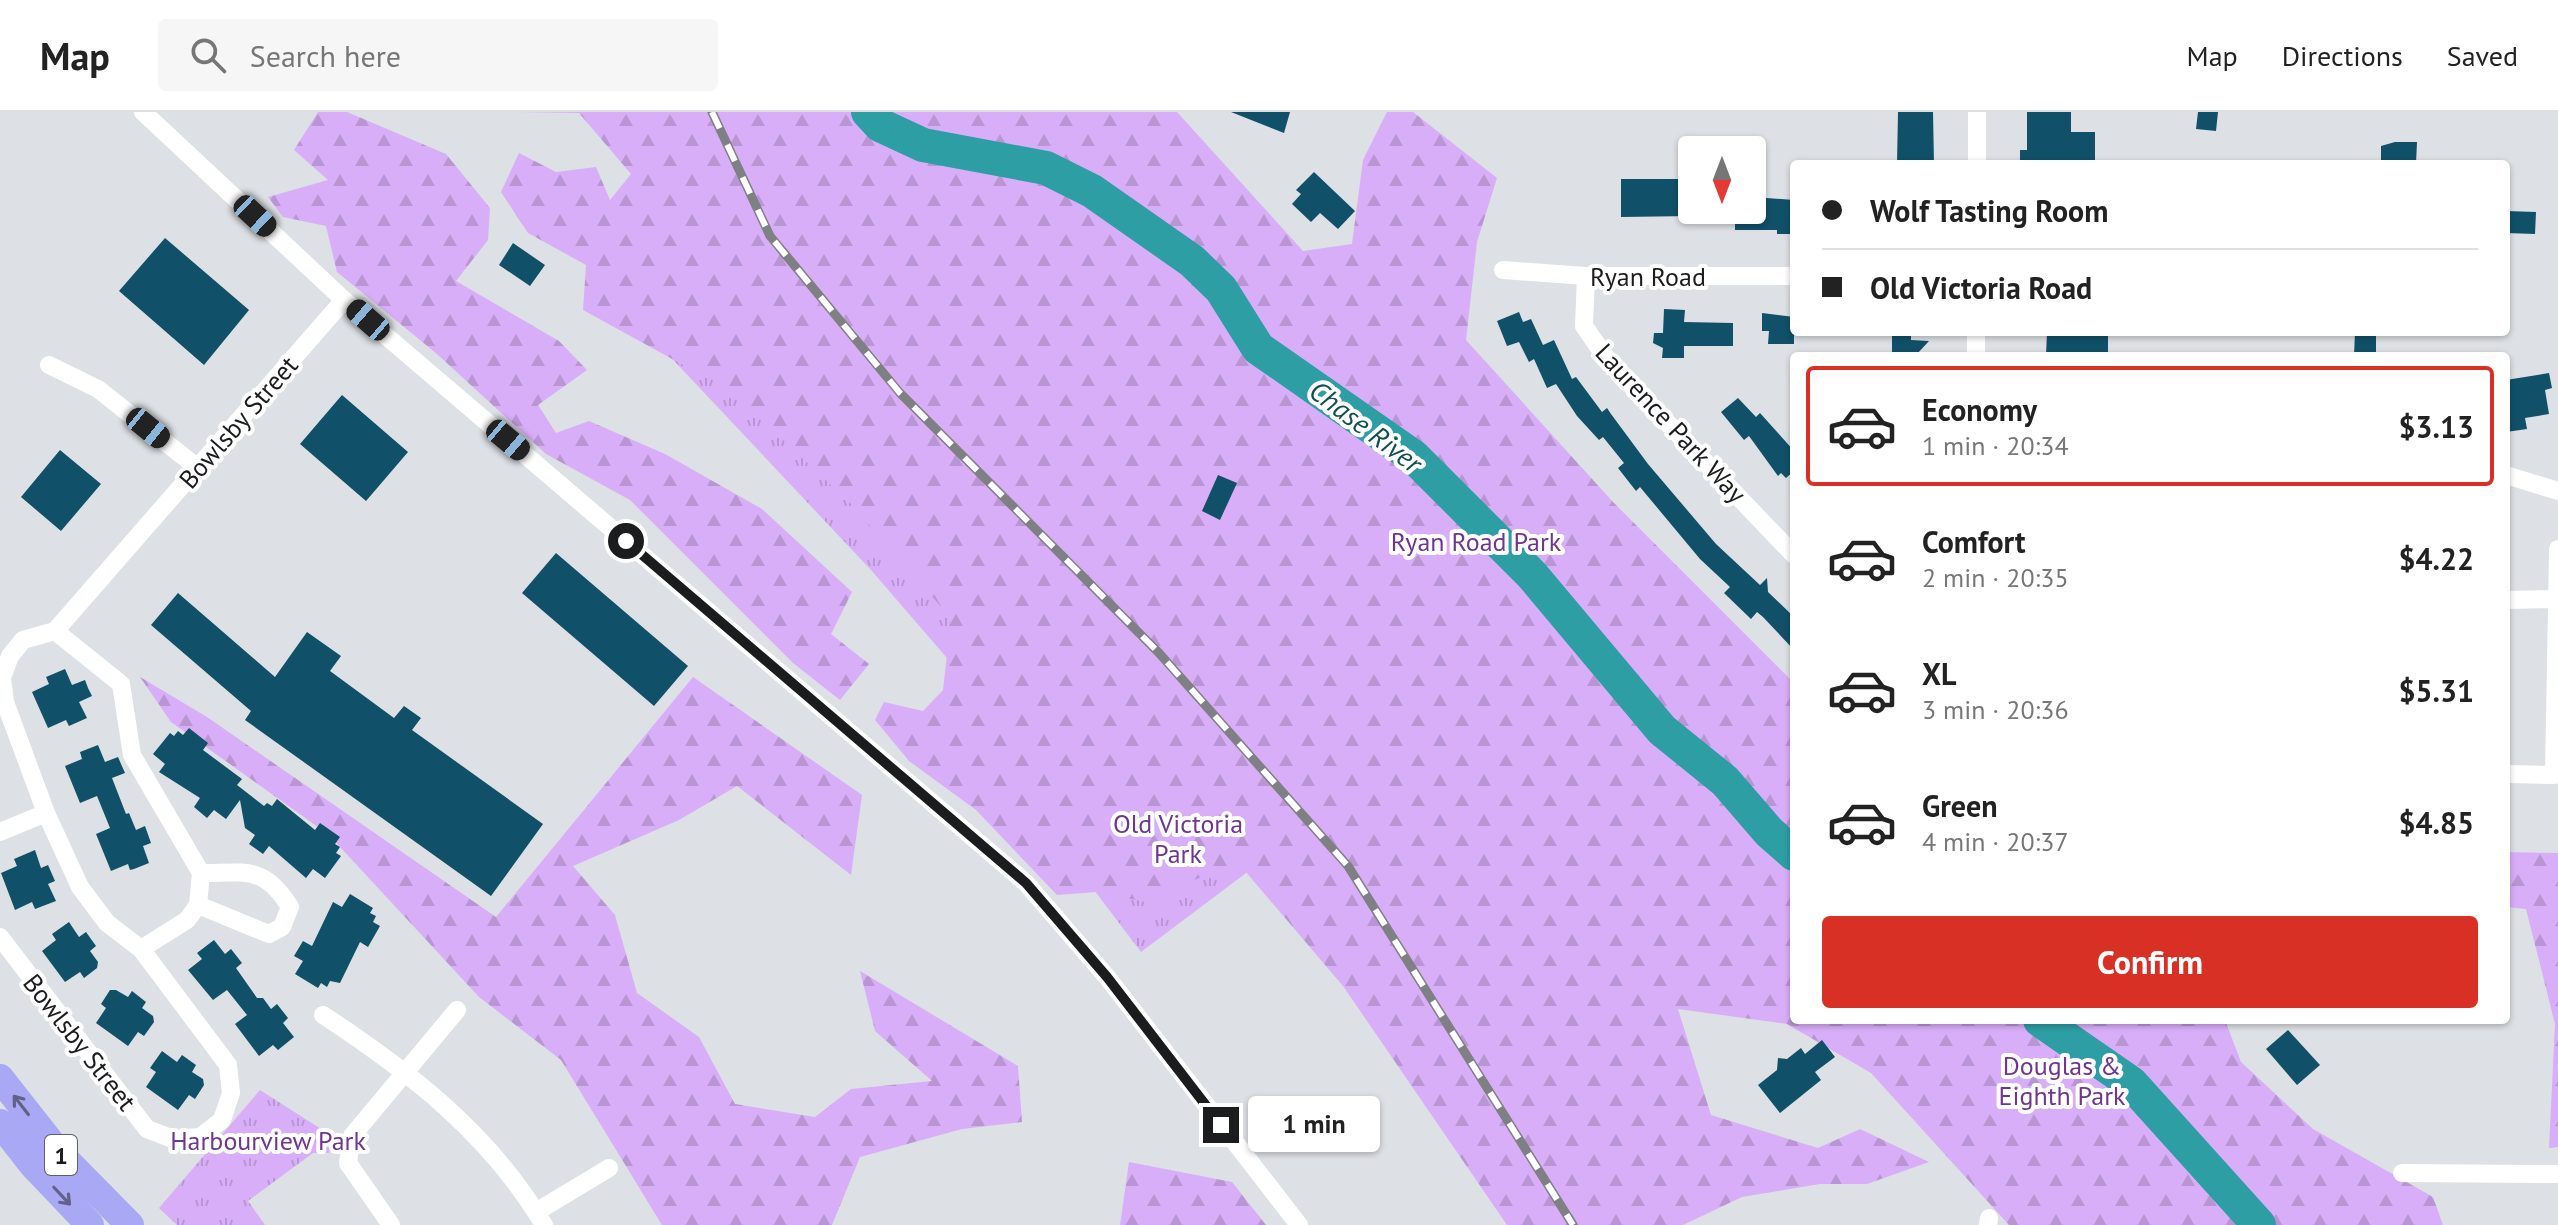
<!DOCTYPE html>
<html lang="en">
<head>
<meta charset="utf-8">
<style>
  body { margin:0; font-family:"PT Sans",sans-serif; background:#f6f6f6; color:#222; height:100vh; display:flex; flex-direction:column; font-size:30px; white-space:nowrap }
  * { box-sizing:border-box; margin:0 }
  p { font-size:26px; color:#767676 }
  .icon { flex:none; width:44px; height:44px; fill:none; stroke:currentColor; stroke-width:2; stroke-linecap:round; stroke-linejoin:round }
  .map { position:relative; flex:1; overflow:hidden }
  .side { position:absolute; left:1790px; top:240px; width:720px; height:672px; display:flex; flex-direction:column; background:#fff; border-radius:8px; box-shadow:0 2px 6px #0004 }
  .side>* { flex:none }
  .guide { position:absolute; left:1790px; top:48px; width:720px; height:176px; border-radius:8px; box-shadow:0 2px 6px #0004; display:grid; align-content:center; height:176px; padding:0 32px; background:#fff }
  .needle { width:52px; rotate:180deg }
  .fabs { position:absolute; left:1678px; top:24px; display:grid; gap:16px }
  .fabs a { display:grid; place-items:center; width:88px; height:88px; border-radius:8px; background:#fff; box-shadow:0 2px 6px #0004; font-size:40px }
  .end { position:absolute; width:36px; height:36px; margin:-18px; border:10px solid #1b1c1e; background:#fff; box-shadow:0 0 0 4px #fff }
  .from { border-radius:50% }
  .bubble { position:absolute; height:56px; border-radius:8px; background:#fff; box-shadow:0 2px 6px #0004; font-size:26px; font-weight:700; line-height:56px; text-align:center }
  .car { position:absolute; width:24px; height:48px; margin:-24px -12px; border-radius:10px; box-shadow:0 0 6px 2px #0007; background:linear-gradient(#222 24%,#8ab4d8 0 40%,#222 0 76%,#8ab4d8 0 86%,#222 0) }
  .guide b { display:flex; align-items:center; gap:28px; height:76px; font-size:30px }
  .guide b+b { border-top:2px solid #e0e0e0 }
  .guide i { width:20px; height:20px; background:#222 }
  ul { padding:14px 0 0; list-style:none }
  li { display:flex; align-items:center; gap:24px; height:120px; margin:0 16px 12px; padding:0 16px; border:4px solid transparent; border-radius:8px }
  li div { flex:1 }
  li b { display:block; font-size:30px }
  li em { font-style:normal; font-weight:700 }
  li.on { border-color:#d93025 }
  li>.icon { width:72px; height:72px; stroke-width:1.5 }
  .primary-button { display:flex; gap:16px; margin-top:auto; padding:16px 32px }
  .primary-button a { flex:1; height:92px; border-radius:8px; background:#d93025; color:#fff; font-size:32px; font-weight:700; line-height:92px; text-align:center }
  header { display:flex; align-items:center; gap:48px; box-sizing:border-box; height:112px; padding:0 40px; background:#fff; border-bottom:2px solid #e0e0e0 }
  header strong { font-size:38px }
  nav { display:flex; gap:44px; margin-inline-start:auto; font-size:28px }
  .search { width:560px; height:72px; background:#f6f6f6; display:flex; align-items:center; gap:20px; box-sizing:border-box; padding:0 28px; border-radius:8px; color:#767676; font-size:30px }
  .map>svg:first-child { display:block }
</style>
</head>
<body>
<header>
<strong>Map</strong>
<div class="search"><svg class="icon" aria-label="search" viewBox="0 0 24 24"><circle cx="10" cy="10" r="6"/><path d="M15 15l6 6"/></svg>Search here</div>
<nav><a>Map</a><a>Directions</a><a>Saved</a></nav>
</header>
<div class="map">
<svg width="2558" height="1113" viewBox="0 0 2558 1113">
  <defs>
    <pattern id="grass-tufts" width="24" height="20" patternUnits="userSpaceOnUse" patternTransform="scale(2)"><rect width="24" height="20" fill="#d9aef8"/><path d="M3 7l-1-3M5 7V3M7 7l1-3M15 17l-1-3M17 17v-4M19 17l1-3" fill="none" stroke="#ba95d4"/></pattern>
    <pattern id="forest-firs" width="22" height="20" patternUnits="userSpaceOnUse" patternTransform="scale(2)"><rect width="22" height="20" fill="#d9aef8"/><path d="M5 1l3.5 6h-7zM16 11l3.5 6h-7z" fill="#ba95d4"/></pattern>
  </defs>
  <rect width="100%" height="100%" fill="#dde0e4"/>
  <path fill="url(#grass-tufts)" d="M613 184 757 185 1278 737 1141 840 1063 737 1111 736 871 458Z
    M260 978 332 1024 329 1041H313L248 1089 265 1113H177L159 1096Z"/>
  <path fill="url(#forest-firs)" d="M318 0H347L446 42 490 96 488 128 456 169 559 229 587 258 538 293 556 321 589 309 665 342 762 397 852 480 831 522 869 552 840 588 793 551 630 388 546 342 437 242 337 160 326 114 283 105 268 85 328 68 294 38Z
    M520 0H1177L1303 139 1352 132 1363 48 1387 0H1413L1497 66 1477 130 1466 228 1613 390 1794 571V908H2225L2241 950 2313 1017 2433 1085 2443 1113H2009L1871 961 1787 912 1678 897 1711 1003 1818 1036 1860 1017 1929 1050 1867 1072H1820L1742 1085 1683 1113H1507L1343 874 1245 759 1210 761 1146 790 1096 780 1057 783 976 698 909 649 875 608 884 590 923 599 943 578 951 506 850 391 709 258 694 259 583 198 586 153 528 121 501 80 519 41 556 60 596 55 610 88 631 62 579 1Z
    M140 565 207 605 496 805 693 565 862 683 851 763 737 674 679 708 573 754 615 803 637 881 699 925 735 992 815 1005 851 977 932 969 875 919 860 859 1018 954 1022 1010 962 1017 860 1045 832 1113H662L561 948 479 885 329 723 171 610Z
    M2506 740 2558 741V1035L2549 1036 2555 912 2526 797 2506 795Z
    M1129 1050 1232 1070 1266 1113H1120Z"/>
  <g fill="none" stroke-linecap="round" stroke-linejoin="round">
    <path stroke="#2e9ea5" stroke-width="34" d="M868 0 880 13 923 33 1046 56 1092 79 1192 149 1221 177 1258 236 1414 345 1532 463 1662 618 1725 669 1769 720 1794 742
      M2040 908 2131 971 2259 1113"/>
  </g>
  <path fill="#105068" d="M1231 0H1290L1284 21Z
    M1898 0H1933L1934 52H1897Z
    M2027 0H2071V20H2095V52H2020V38H2027Z
    M2198 0H2218L2216 19 2196 17Z
    M2395 30H2417L2416 52H2381V34Z
    M1314 60 1355 99 1338 117 1320 101 1311 110 1292 92 1301 82 1296 78Z
    M1621 67H1692V104L1621 105Z
    M1752 85 1794 88V122H1777V118H1735V98H1752Z
    M2506 99 2536 100 2535 122 2506 121Z
    M165 126 249 198 204 253 119 179Z
    M513 131 545 153 530 174 499 153Z
    M1664 197 1685 198 1684 210 1733 211V234H1684V246H1662L1663 236 1653 231 1654 221H1663Z
    M1519 200 1523 210 1531 207 1543 233 1554 228 1572 267 1576 265 1602 300 1607 296 1611 302 1648 352 1716 432 1760 473 1767 466 1768 480 1794 505V538L1763 505 1757 500 1751 507 1724 481 1730 475 1700 447 1640 375 1636 379 1618 356 1624 351 1603 325 1599 328 1577 304 1556 272 1547 276 1534 247 1529 250 1519 230 1507 234 1497 209Z
    M1762 201 1794 205V232H1768L1769 219H1762Z
    M1892 220H1911V228L1929 229 1917 242H1892Z
    M2047 220H2108V244H2046Z
    M2355 220H2376V244H2354Z
    M2549 261 2552 276 2545 278 2549 302 2525 306 2527 317 2506 320V268Z
    M342 283 408 340 366 389 300 332Z
    M1738 286 1756 305 1760 301 1794 339V359L1786 366 1781 361 1778 364 1749 324 1744 328 1721 300Z
    M60 338 101 372 61 419 21 385Z
    M1218 363 1237 371 1220 408 1202 399Z
    M556 441 688 554 654 594 522 481Z
    M178 481 275 565 307 520 341 544 330 559 394 606 404 594 421 606 412 618 543 712 491 784 245 608 251 599 151 513Z
    M65 557 72 573 85 568 88 576 92 584 79 590 87 606 69 614 66 608 48 616 32 580 49 572 46 565Z
    M189 616 208 631 203 638 242 667 237 673 264 694 267 691 272 694 277 687 315 718 320 711 340 725 335 732 340 735 336 741 341 744 325 766 313 757 306 766 269 734 263 742 249 732 255 723 245 716 240 688 226 707 214 698 207 706 194 695 200 686 159 660 165 652 153 642 170 621 174 624 178 619 183 623Z
    M98 633 105 650 118 645 125 661 112 666 126 702 129 701 136 718 145 714 151 731 143 734 149 751 134 757 130 758 128 752 111 759 96 722 110 716 97 684 80 691 65 654 82 647 80 640Z
    M35 738 41 756 48 753 55 769 48 772 56 789 35 797 32 790 15 798 1 761 17 754 14 747Z
    M350 782 373 796 370 801 376 804 373 810 380 814 368 835 360 830 340 871 330 869 327 875 321 871 318 876 295 862 303 849 294 844 303 829 312 834 333 790 342 795Z
    M69 810 79 825 86 820 96 834 90 839 98 850 97 856 84 866 80 860 65 870 42 839 56 828 52 822Z
    M214 828 225 842 231 837 242 851 236 856 257 886H263L271 897 277 892 288 906 283 911 294 925 278 938 273 933 259 944 235 912 247 903 227 878 213 888 188 858 202 847 197 841Z
    M110 878H116L128 885 132 879 146 890 142 896 153 904 154 910 144 924 138 920 128 934 96 911 106 896 101 892Z
    M2288 918 2320 953 2297 973 2266 937Z
    M1822 928 1835 945 1815 960 1821 968 1780 1001 1758 973 1777 958 1778 946 1787 947 1801 936 1805 942Z
    M162 939 177 950 182 943 196 953 192 960 203 967 204 973 195 987 189 983 178 998 146 975 156 960 150 956Z"/>
  <g fill="none" stroke-linecap="round" stroke-linejoin="round">
    <path stroke="#fff" stroke-width="18" d="M143 0 344 188 1026 771 1107 865 1299 1113
      M1977 52V0
      M1503 158 1586 164H1794
      M1586 164 1584 214 1609 250 1794 443
      M1976 244V220
      M49 253 98 277 198 356
      M2506 363 2558 379
      M2506 488 2557 487
      M55 519 121 572 132 643 201 761 198 793 187 808 141 837
      M2506 662 2554 663 2558 437
      M0 720 46 701
      M198 793 269 822 282 815 290 795C264 753 246 761 201 761
      M0 825 147 1017 173 1027 200 1025 222 1008 231 981 228 953 141 837 107 811 80 775 46 701 5 590 2 566 10 544 23 528 55 519 344 188
      M323 903C410 960 490 1022 544 1113
      M2402 1061 2558 1062
      M536 1100 609 1056
      M391 1113 348 1051 352 1024 457 898
      M1988 1113 1989 1106"/>
    <path stroke="#a8a8f4" stroke-width="28" d="M0 966 59 1041 130 1113
      M0 1011 32 1052 90 1113"/>
    <defs>
      <path id="rail" d="M712 0 770 124 900 281 1159 541 1348 754 1573 1113"/>
    </defs>
    <use href="#rail" stroke="#7e8083" stroke-width="9"/>
    <use href="#rail" stroke="#fff" stroke-width="6" stroke-dasharray="18" stroke-linecap="butt"/>
  </g>
  <defs><path id="oneway-shaft" d="M-6 0H5M1.5-3L5.5 0L1.5 3" fill="none" stroke-width="1.6" stroke-linecap="round" stroke-linejoin="round" transform="scale(2)"/></defs>
  <g stroke="#626289">
    <use href="#oneway-shaft" transform="translate(21 993) rotate(-128)"/>
    <use href="#oneway-shaft" transform="translate(62 1084) rotate(47)"/>
  </g>
  <g fill="none" stroke-linecap="round" stroke-linejoin="round">
    <path stroke="#1b1c1e" stroke-width="10" d="M626 429 1026 771 1107 865 1221 1013"/>
  </g>
  <g text-anchor="middle" dominant-baseline="central" stroke-width="8" stroke-linejoin="round" paint-order="stroke">
    <rect fill="#fff" stroke="#5f6062" stroke-width="2" x="45" y="1023" width="32" height="40" rx="6"/>
    <g font-size="24" font-weight="bold" fill="#1b1c1e">
      <text x="61" y="1043">1</text>
    </g>
    <g font-size="26" fill="#1b1c1e" stroke="#fff">
      <text x="1648" y="164">Ryan Road</text>
      <text transform="translate(238 310) rotate(-49)">Bowlsby Street</text>
      <text transform="translate(1671 311) rotate(47)">Laurence Park Way</text>
      <text transform="translate(80 930) rotate(52)">Bowlsby Street</text>
    </g>
    <g font-size="26" fill="#6f3591" stroke="#fff">
      <text x="1476" y="429">Ryan Road Park</text>
      <text x="1178" y="711">Old Victoria<tspan x="1178" dy="30">Park</tspan></text>
      <text x="2062" y="953">Douglas &amp;<tspan x="2062" dy="30">Eighth Park</tspan></text>
      <text x="268" y="1028">Harbourview Park</text>
    </g>
    <g font-size="28" font-style="italic" fill="#114f54" stroke="#fff">
      <text transform="translate(1366 314) rotate(37)">Chase River</text>
    </g>
  </g>
</svg>
<div class="fabs">
<a><svg class="needle" viewBox="-14 -14 28 28"><path d="M0-13l5 13h-10z" fill="#e53935"/><path d="M0 13l5-13h-10z" fill="#767676"/></svg></a>
</div>
<i class="end from" style="left:626px;top:429px"></i>
<i class="end" style="left:1221px;top:1013px"></i>
<div class="bubble" style="left:1248px;top:984px;width:132px">1 min</div>
<i class="car" style="left:255px;top:104px;rotate:133deg"></i>
<i class="car" style="left:368px;top:208px;rotate:311deg"></i>
<i class="car" style="left:148px;top:316px;rotate:129deg"></i>
<i class="car" style="left:508px;top:328px;rotate:130deg"></i>
<div class="guide">
<b><i class="from"></i>Wolf Tasting Room</b>
<b><i></i>Old Victoria Road</b>
</div>
<section class="side">
<ul>
<li class="on"><svg class="icon" aria-label="car" viewBox="0 0 24 24"><path d="M5 17H2v-5l4-1 3-4h7l3 4 3 1v5h-3M9 17h6M6 11h13"/><circle cx="7" cy="17" r="2"/><circle cx="17" cy="17" r="2"/></svg><div><b>Economy</b><p>1 min · 20:34</p></div><em>$3.13</em></li>
<li><svg class="icon" aria-label="car" viewBox="0 0 24 24"><path d="M5 17H2v-5l4-1 3-4h7l3 4 3 1v5h-3M9 17h6M6 11h13"/><circle cx="7" cy="17" r="2"/><circle cx="17" cy="17" r="2"/></svg><div><b>Comfort</b><p>2 min · 20:35</p></div><em>$4.22</em></li>
<li><svg class="icon" aria-label="car" viewBox="0 0 24 24"><path d="M5 17H2v-5l4-1 3-4h7l3 4 3 1v5h-3M9 17h6M6 11h13"/><circle cx="7" cy="17" r="2"/><circle cx="17" cy="17" r="2"/></svg><div><b>XL</b><p>3 min · 20:36</p></div><em>$5.31</em></li>
<li><svg class="icon" aria-label="car" viewBox="0 0 24 24"><path d="M5 17H2v-5l4-1 3-4h7l3 4 3 1v5h-3M9 17h6M6 11h13"/><circle cx="7" cy="17" r="2"/><circle cx="17" cy="17" r="2"/></svg><div><b>Green</b><p>4 min · 20:37</p></div><em>$4.85</em></li>
</ul>
<div class="primary-button"><a>Confirm</a></div>
</section>
</div>
</body>
</html>
